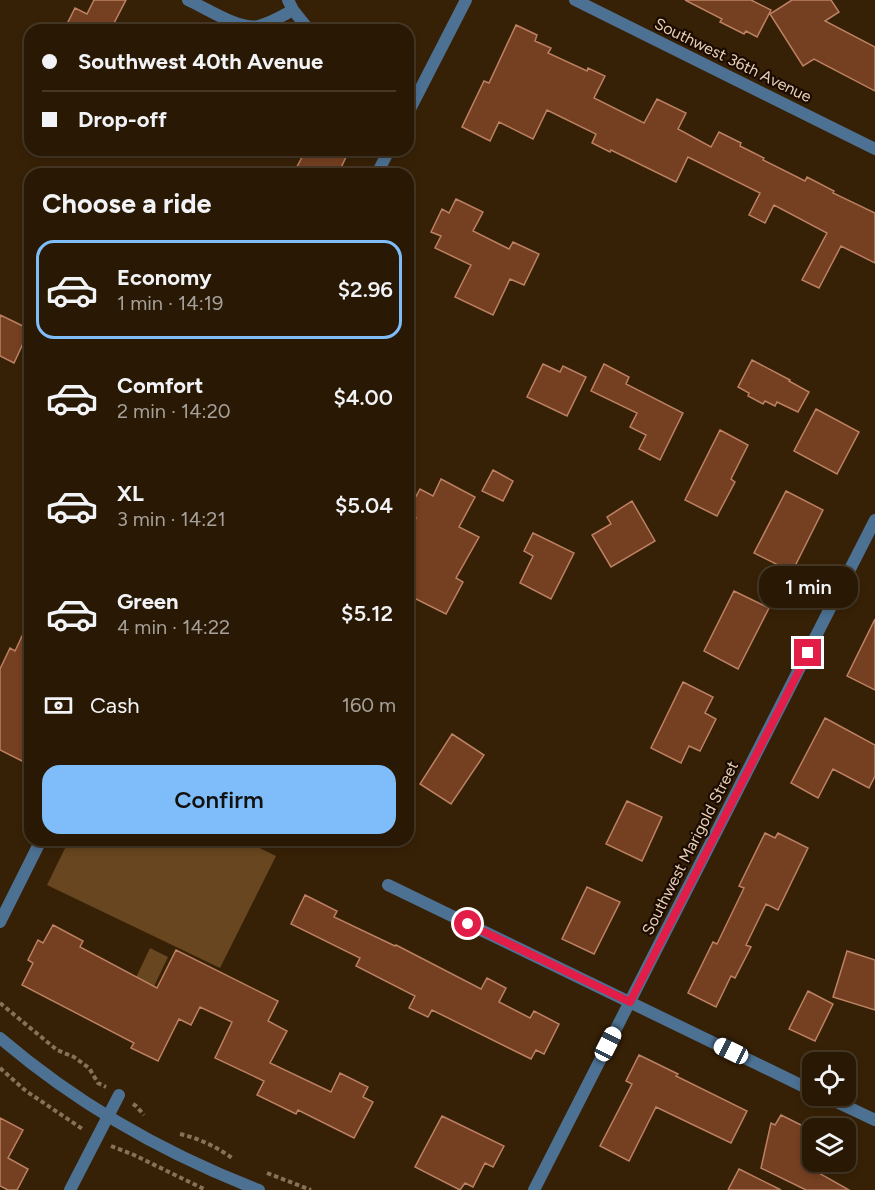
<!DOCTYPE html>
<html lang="en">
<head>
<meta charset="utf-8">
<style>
  body { margin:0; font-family:Figtree,sans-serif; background:#352613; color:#f1f3f6; height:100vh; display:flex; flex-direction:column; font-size:22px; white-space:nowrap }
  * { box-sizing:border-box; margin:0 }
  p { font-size:20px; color:#a5a09a }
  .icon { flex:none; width:33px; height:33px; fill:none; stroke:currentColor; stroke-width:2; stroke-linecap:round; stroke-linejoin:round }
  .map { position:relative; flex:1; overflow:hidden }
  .sheet { position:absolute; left:24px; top:168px; width:390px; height:678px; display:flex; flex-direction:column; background:#291904; border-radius:18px; box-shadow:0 3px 9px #0003,0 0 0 2px #453826 }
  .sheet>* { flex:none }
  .guide { position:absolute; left:24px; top:24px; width:390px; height:132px; border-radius:18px; box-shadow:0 3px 9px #0003,0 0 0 2px #453826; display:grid; align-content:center; height:132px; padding:0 18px; background:#291904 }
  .fabs { position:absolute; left:802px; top:1052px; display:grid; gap:12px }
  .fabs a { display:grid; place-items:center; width:54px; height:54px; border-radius:12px; background:#291904; box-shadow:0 3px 9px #0003,0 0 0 2px #453826; font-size:30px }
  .end { position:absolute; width:27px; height:27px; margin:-14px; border:8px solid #e11d48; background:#fff; box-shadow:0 0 0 3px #fff }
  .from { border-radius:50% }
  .bubble { position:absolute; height:42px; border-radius:18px; background:#291904; box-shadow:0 3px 9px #0003,0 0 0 2px #453826; font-size:20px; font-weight:600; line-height:42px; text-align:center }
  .car { position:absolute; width:18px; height:36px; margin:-18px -9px; border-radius:8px; box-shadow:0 0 4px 2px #0007; background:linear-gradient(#fff 24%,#345 0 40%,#fff 0 76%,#345 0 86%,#fff 0) }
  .guide b { display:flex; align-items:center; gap:21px; height:57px; font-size:22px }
  .guide b+b { border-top:2px solid #453826 }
  .guide i { width:15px; height:15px; background:#f1f3f6 }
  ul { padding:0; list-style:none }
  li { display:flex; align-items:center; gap:18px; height:99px; margin:0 12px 9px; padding:0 6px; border:3px solid transparent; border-radius:18px }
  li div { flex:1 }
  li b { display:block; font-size:22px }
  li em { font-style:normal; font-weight:600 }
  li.on { border-color:#7ebdf9 }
  li>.icon { width:54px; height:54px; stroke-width:1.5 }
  h2 { padding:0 18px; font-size:27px; line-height:72px }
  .pay { display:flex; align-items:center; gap:15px; height:66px; padding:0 18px; font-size:22px }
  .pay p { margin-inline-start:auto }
  .button { display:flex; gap:12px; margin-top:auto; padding:12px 18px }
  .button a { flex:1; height:69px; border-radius:18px; background:#7ebdf9; color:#111; font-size:24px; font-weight:600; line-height:69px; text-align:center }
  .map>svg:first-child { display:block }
</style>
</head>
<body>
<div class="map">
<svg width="875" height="1190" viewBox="0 0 875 1190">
  <rect width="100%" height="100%" fill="#372106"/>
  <path fill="#68461f" d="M69 840H243L276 856 220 968 47 885Z
    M150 948 168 957 148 999 130 990Z"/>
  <path fill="#753f22" stroke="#bc8162" stroke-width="1.5" d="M94 0H126L112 27 118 30H64L75 8 87 14Z
    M685 0H751L771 10 757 37 746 31 744 34 720 22 722 19Z
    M792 0H831L839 12 825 21 875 47V91L814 59 803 66 770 14Z
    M516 25 537 35 535 41 551 48 548 53 587 71 588 68 605 76 594 98 644 123 657 99 686 113 678 129 711 147 719 132 741 143 740 146 764 158 763 160 805 181 807 177 834 191 833 193 875 213V263L841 246 819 288 802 280 827 233 774 205 765 223 749 215 760 193 688 157 676 182 611 150 610 152 592 143 596 134 547 110 533 139 499 122 490 141 462 127 484 81 489 83Z
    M306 150H333L346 157 338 174H293Z
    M456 199 483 212 473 231 509 249 513 242 539 254 524 285 510 279 493 315 455 297 471 265 435 248 441 236 431 232 442 209 449 213Z
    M0 315 27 328 24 336 26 337 14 363 0 356Z
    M752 360 790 380 789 381 809 392 798 412 777 402 775 406 765 401 763 404 748 396 749 393 738 387Z
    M543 364 560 372 563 366 586 377 567 416 527 397Z
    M604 364 629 377 626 384 683 413 660 460 639 449 646 435 630 427 637 413 591 391Z
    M816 409 859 432 837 474 794 451Z
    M720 430 748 445 731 479 735 482 717 516 685 500Z
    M493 470 513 481 503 501 482 491Z
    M441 479 475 497 459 527 479 537 456 578 463 582 446 614 408 595V533L416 518 408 513V511L420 489 433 496Z
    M786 491 823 510 792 572 754 553Z
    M632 501 655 541 611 567 592 535 611 524 607 517Z
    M533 533 574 553 551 599 520 583 533 556 524 551Z
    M734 591 769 608 738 669 704 651Z
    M30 619V746L22 761 0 750V669L10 648 15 651Z
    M875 619V690L847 676Z
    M683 682 713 697 705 713 716 719 700 751 689 746 681 763 651 748Z
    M825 718 875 745V776L869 788 833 769 818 798 791 783Z
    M452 734 484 755 451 804 420 784Z
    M627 801 662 817 642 861 606 844Z
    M765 833 775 838 778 833 808 848 778 910 766 904 746 945 751 947 735 978 731 976 716 1007 688 993 713 942 717 944 744 888 739 886Z
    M587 887 620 902 594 954 562 939Z
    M305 895 337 911 334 917 395 946 396 945 481 989 487 978 506 988 499 1002 530 1018 534 1011 559 1024 544 1054 536 1050 531 1059 432 1010 428 1017 409 1008 415 996 356 966 360 958 291 924Z
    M53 925 83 941 80 947 157 988 176 950 278 1001 268 1021 287 1031 270 1063 331 1092 340 1073 368 1087 363 1097 373 1102 354 1138 298 1110 296 1114 257 1095 264 1081 215 1058 232 1022 200 1007 191 1025 179 1019 158 1061 131 1048 134 1043 22 985 33 963 28 960 38 940 43 943Z
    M847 951 875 960V1010L833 997Z
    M808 991 833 1004 815 1041 789 1029Z
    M639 1055 678 1074 676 1076 747 1111 731 1143 656 1107 629 1161 600 1146 632 1084 626 1081Z
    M781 1115 813 1131V1161H822L817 1172 849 1190H806L761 1168 771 1123 775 1125Z
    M442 1116 504 1146 493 1167 485 1163 473 1187 465 1183 460 1190 415 1167Z
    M0 1118 23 1130 8 1158 28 1169 17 1190H8L0 1186Z
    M739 1169 781 1190H728Z"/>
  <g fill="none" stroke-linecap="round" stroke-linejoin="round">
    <path stroke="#887157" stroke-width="4" stroke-dasharray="4.5 3" stroke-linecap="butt" d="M0 1003 57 1050 74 1057 89 1068 98 1083 106 1087
      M0 1068 26 1091 84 1130
      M133 1104 136 1106 144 1115
      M180 1134C198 1138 217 1147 232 1158
      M111 1146 134 1155 206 1190
      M267 1173 311 1190"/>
    <path stroke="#4d7193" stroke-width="12" d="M188 0C206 8 239 30 258 26 271 23 282 16 293 10
      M288 0 293 10 309 30
      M575 0 875 149
      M408 113 466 0
      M377 174 389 150
      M388 885 813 1091
      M0 922 41 840
      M822 1095 875 1120
      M70 1190 119 1095
      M534 1190 875 520"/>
    <path stroke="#4d7193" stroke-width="12" d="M0 1038C76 1103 165 1154 259 1190"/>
  </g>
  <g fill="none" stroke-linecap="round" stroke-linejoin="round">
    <path stroke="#e11d48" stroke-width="8" d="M468 924 630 1002 808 653"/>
  </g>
  <g text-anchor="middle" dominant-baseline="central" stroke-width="4.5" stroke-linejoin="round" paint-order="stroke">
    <g font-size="16" fill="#e7cfb6" stroke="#1b0b00">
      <text transform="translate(733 60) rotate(26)">Southwest 36th Avenue</text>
      <text transform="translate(690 848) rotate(-63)">Southwest Marigold Street</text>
    </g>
  </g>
</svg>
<div class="fabs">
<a><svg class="icon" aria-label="locate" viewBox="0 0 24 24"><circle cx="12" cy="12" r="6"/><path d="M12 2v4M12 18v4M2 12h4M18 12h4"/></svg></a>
<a><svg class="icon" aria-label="layers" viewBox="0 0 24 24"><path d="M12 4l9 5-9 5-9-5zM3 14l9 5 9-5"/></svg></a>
</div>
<i class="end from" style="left:468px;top:924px"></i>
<i class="end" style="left:808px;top:653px"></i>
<div class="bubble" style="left:759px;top:566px;width:99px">1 min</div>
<i class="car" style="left:608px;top:1044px;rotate:27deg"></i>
<i class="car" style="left:731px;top:1051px;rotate:296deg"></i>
<div class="guide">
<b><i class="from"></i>Southwest 40th Avenue</b>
<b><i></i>Drop-off</b>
</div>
<section class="sheet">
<h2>Choose a ride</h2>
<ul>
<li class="on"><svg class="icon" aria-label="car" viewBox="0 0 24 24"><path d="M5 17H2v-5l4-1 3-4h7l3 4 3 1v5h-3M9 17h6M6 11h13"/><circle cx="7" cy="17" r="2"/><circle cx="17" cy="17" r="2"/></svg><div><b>Economy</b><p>1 min · 14:19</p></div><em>$2.96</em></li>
<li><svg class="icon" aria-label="car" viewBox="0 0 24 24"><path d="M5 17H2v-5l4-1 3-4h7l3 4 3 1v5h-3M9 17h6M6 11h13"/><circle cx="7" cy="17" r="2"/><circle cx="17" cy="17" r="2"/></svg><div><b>Comfort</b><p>2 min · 14:20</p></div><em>$4.00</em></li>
<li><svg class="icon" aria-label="car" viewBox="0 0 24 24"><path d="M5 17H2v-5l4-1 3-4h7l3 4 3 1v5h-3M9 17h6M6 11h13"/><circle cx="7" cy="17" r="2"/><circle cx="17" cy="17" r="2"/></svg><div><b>XL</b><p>3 min · 14:21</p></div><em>$5.04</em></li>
<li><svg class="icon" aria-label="car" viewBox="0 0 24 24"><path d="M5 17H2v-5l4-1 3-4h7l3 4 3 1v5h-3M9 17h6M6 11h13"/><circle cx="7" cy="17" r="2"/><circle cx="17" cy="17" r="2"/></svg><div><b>Green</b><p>4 min · 14:22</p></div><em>$5.12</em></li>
</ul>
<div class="pay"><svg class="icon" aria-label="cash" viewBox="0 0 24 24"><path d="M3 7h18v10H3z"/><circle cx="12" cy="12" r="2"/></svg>Cash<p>160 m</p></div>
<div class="button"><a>Confirm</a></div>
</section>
</div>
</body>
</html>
